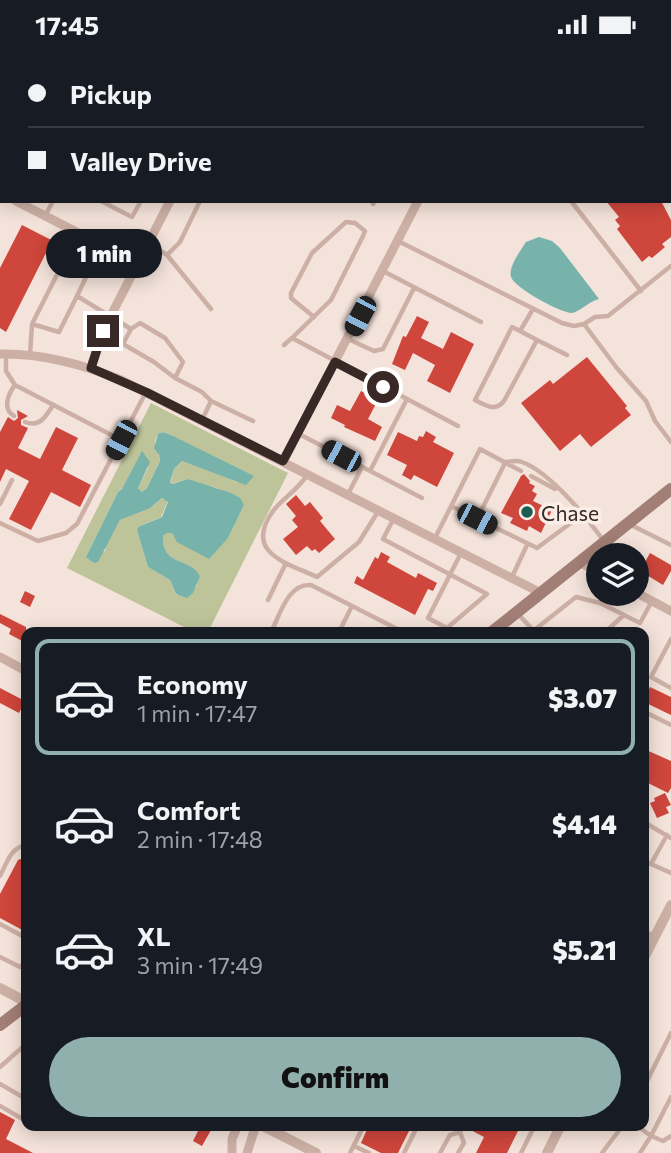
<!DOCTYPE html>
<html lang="en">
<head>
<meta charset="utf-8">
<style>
  body { margin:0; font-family:Commissioner,sans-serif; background:#242831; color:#f1f3f6; height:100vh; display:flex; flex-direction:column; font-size:26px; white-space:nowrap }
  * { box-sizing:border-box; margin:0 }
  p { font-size:23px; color:#9ea1a6 }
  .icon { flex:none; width:38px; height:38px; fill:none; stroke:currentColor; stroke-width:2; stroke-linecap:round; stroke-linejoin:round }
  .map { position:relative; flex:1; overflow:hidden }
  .details { position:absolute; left:21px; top:578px; width:628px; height:504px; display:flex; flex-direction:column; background:#171b24; border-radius:14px; box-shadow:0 4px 18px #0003 }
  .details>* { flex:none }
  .guide { position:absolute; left:0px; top:0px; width:672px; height:154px; box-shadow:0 4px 18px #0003; display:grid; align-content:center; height:154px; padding:0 28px; background:#171b24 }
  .buttons { position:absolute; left:586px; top:494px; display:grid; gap:14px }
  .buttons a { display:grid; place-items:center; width:63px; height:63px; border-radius:50%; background:#171b24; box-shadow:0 4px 18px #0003; font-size:35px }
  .end { position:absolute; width:32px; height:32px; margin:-16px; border:9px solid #382927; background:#fff; box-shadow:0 0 0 4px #fff }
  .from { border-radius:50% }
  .bubble { position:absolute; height:49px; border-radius:24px; background:#171b24; box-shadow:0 4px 18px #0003; font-size:23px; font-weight:800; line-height:49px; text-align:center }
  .car { position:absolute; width:21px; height:42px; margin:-21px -10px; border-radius:9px; box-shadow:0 0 5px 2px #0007; background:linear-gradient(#222 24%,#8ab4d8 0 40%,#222 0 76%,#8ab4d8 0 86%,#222 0) }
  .guide b { display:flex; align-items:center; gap:24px; height:66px; font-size:26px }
  .guide b+b { border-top:2px solid #363941 }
  .guide i { width:18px; height:18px; background:#f1f3f6 }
  ul { padding:12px 0 0; list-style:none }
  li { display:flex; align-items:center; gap:21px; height:116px; margin:0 14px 10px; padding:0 14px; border:4px solid transparent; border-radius:14px }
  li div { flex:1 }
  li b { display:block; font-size:26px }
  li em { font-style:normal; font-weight:800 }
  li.selected { border-color:#90b0ae }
  li>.icon { width:63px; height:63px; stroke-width:1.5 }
  .cta { display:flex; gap:14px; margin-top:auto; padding:14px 28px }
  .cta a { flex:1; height:80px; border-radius:42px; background:#90b0ae; color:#111; font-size:28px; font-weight:800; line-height:80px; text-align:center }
  .status { display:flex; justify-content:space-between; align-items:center; height:49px; padding:0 35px; background:#171b24; direction:ltr }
  .status svg { height:19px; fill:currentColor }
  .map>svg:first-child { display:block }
</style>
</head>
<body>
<div class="status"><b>17:45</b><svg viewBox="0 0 49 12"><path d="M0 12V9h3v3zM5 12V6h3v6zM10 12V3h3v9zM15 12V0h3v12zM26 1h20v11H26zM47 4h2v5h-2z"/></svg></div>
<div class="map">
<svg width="671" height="1104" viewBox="0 0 671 1104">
  <rect width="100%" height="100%" fill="#f4e3da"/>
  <path fill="#bdc499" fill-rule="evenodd" d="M151 354 288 424 208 583H194L67 519ZM161 383 170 385 238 434 223 426 182 412 174 420 170 435 188 430 199 435 217 439 244 456 228 489H176L172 484H167L163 487C162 518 189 507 199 527L196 538 176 546 170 531 148 518 137 481 138 478 161 468 168 452 162 449 154 456 120 471 106 496 105 502 86 508 118 443 149 417 138 439 142 443 147 439 160 412C159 401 149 393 161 383Z"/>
  <path fill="#77b3ab" d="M539 188 552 192 560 199 599 250C589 252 579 264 571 264 559 263 515 239 511 228 508 218 521 201 526 193Z
    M162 383 169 385 254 427 246 436 182 412 174 420 170 433 172 435 188 430 231 444 240 449 244 456 228 489 209 510 177 493 172 484H167L163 487C162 518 189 507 200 527L193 544 187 549 176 545 170 531 148 518 137 481 138 478 162 468 168 453 162 449 150 459 120 471 98 513 94 514 86 508 118 443 122 440 142 402 150 413 138 439 142 443 147 439 160 412 159 406 154 399 158 385Z"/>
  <path fill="#cf463c" d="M606 152H661L671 171V188L662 195 665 198 652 209 649 207 642 213 617 180 620 177 615 171 619 168Z
    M22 176 61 196 56 207 47 202 6 283 0 279V219Z
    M417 267 429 273 421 289 443 300 451 283 474 295 450 344 427 332 435 316 413 304 405 321 392 315 403 287 406 288Z
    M587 308 627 357 625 359 631 366 591 398 580 385 560 402 521 354 550 331 553 335Z
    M361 342 378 351 368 370 382 378 375 392 344 378 345 376 331 369 337 356 350 362Z
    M17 361 28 367 21 371V376L28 379 18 399 40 410 56 378 78 389 62 421 91 436 80 458 51 443 31 481 9 470 29 432 6 420 0 433V383L8 368 14 372 18 369Z
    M426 382 436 388 433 393 454 404 437 438 414 426 411 431 402 426 407 416 387 406 398 383 417 392 419 387 423 388Z
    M524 425 530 432 529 434 535 437 532 442 537 445 533 452 552 461 541 484 529 477 527 482 510 474 513 469 501 464 521 427Z
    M296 446 305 457 310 453 323 469 320 472 335 490 319 504 315 500 312 502 307 497 296 506 283 490 298 478 292 471 296 467 286 455Z
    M381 503 390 508 387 513 416 529 418 524 437 534 433 542 428 540 415 566 354 534 357 527 363 531 375 508 378 510Z
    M650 504 671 516V522L663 536 640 522Z
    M25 542 35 547 30 558 20 553Z
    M0 565 26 578V594L9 585 11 580 0 574Z
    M650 638 671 648V666L644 653Z
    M0 639 25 652 19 664 0 654Z
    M644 700 671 712V739L668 744 644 732Z
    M665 744 671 756 666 758 669 764 657 769 650 754 655 752 654 749Z
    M26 808V883L0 869V845L18 811Z
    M0 1063 15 1071 6 1090 33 1104H0Z
    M201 1076 211 1081 202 1097 193 1092Z
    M369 1076H397L409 1082 398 1104H381L361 1094Z
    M468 1076H521L507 1104H476L484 1088 467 1079Z"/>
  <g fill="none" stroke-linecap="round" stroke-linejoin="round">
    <path stroke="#cdb0a5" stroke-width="4.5" d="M121 0 124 2
      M397 0 401 2
      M449 0 452 2
      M594 0 595 2
      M30 2 31 0
      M61 2 62 0
      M93 2V0
      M205 2 206 0
      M345 2 346 0
      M666 2 667 0
      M0 107 2 109
      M670 118 671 119
      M101 152 132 168 141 152
      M571 152 641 242
      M373 155 375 152
      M45 167 53 152
      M398 192 562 274 574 277 584 275 616 318 646 352 655 372 671 393
      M148 194 167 206 180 193 200 152
      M167 206 211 260
      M383 222 481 273
      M314 268 291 249V244L312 204 346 173 355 174 365 182 363 187 331 251 292 289 458 377
      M32 275 59 283 77 247
      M584 275 595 268 608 267 671 217
      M520 282 537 291 504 352C495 363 486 357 475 351L512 278 520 282 533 260
      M348 290 374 302 383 300 414 239
      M537 291 567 306
      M284 296 292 289
      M6 306V322L15 336 121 391
      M30 306 32 275 65 210 89 222 77 247 131 280
      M175 329 154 313 123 295 131 280 140 274 165 289 183 313 175 329 202 343 211 352 253 372
      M14 367C2 360 8 345 15 336
      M202 371 211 352
      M25 373C40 379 46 367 53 356
      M299 385 422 449
      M506 413C512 412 517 411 522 413 550 423 587 469 604 492
      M370 422 407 350
      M307 426C298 441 283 449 273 462 243 504 287 514 317 528L359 493 379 461
      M531 427 555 440
      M348 445 362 418
      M0 455 12 431
      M451 457 537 499 583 465
      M477 470 505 414
      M393 471 383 490 487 545 447 579 428 569 461 504
      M0 474 38 492 66 484 77 475 146 343
      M629 475 671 496
      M435 489 480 400 521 422
      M512 528 527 496
      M268 551 286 514
      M517 564 535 583
      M624 566 640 574 652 552
      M533 582 576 548 600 554
      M271 583C280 566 288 534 311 536L403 583
      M339 583 352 557
      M605 583 624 566 600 554 605 544
      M671 590 651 628 671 639
      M649 665 671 676
      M644 773 671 789
      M644 812 671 824
      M651 815 667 786
      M0 827C7 814 10 799 26 796
      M0 875 26 889
      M644 882 654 887
      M0 908 20 918 26 913
      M0 1018 26 995
      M0 1035 26 1050
      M644 1038 671 984
      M0 1057 26 1072
      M636 1076 651 1087 663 1092 671 1087
      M280 1085 285 1076
      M354 1097 369 1104
      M350 1104 364 1076
      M404 1104 418 1076
      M440 1104 450 1086 460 1083 463 1076
      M458 1104 464 1094 460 1083
      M521 1104 535 1076
      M602 1104 623 1076
      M640 1104 651 1087 671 1048"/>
    <path stroke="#cdb0a5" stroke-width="9" d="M248 2 249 0
      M519 2 520 0
      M0 144 2 145
      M16 152 137 214
      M0 305C42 304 82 315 121 331L541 544
      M91 319 103 282 170 152
      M283 413 418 152
      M579 513 598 523
      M637 544 671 562
      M0 608 26 622
      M232 1104V1090L238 1076
      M247 1104 256 1076"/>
    <path stroke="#cdb0a5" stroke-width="10" d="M644 909 671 856
      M0 939 26 953
      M261 1076 316 1104
      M547 1104 561 1076"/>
    <path stroke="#a17e76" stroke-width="12" d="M492 583 671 440
      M0 976 26 956"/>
  </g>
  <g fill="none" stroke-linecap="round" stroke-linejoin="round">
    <path stroke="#382927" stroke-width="9" d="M103 282 91 319 146 343 283 412 335 313 383 338"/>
  </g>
  <circle fill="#195d55" stroke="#fbeee7" stroke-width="2.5" cx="527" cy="463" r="7"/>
  <g text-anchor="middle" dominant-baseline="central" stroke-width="7" stroke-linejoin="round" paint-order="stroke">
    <g font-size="21" fill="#382927" stroke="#fbeee7" text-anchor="start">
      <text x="541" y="463">Chase</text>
    </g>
  </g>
</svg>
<div class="buttons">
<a><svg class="icon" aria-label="layers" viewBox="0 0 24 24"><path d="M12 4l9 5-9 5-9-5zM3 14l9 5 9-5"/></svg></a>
</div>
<i class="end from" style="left:383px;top:338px"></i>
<i class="end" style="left:103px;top:282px"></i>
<div class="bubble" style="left:46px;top:180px;width:116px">1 min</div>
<i class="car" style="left:360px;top:267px;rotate:208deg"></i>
<i class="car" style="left:121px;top:391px;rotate:208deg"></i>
<i class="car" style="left:341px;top:407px;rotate:298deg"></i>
<i class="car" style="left:477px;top:470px;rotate:117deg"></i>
<div class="guide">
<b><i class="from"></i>Pickup</b>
<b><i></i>Valley Drive</b>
</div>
<section class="details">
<ul>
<li class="selected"><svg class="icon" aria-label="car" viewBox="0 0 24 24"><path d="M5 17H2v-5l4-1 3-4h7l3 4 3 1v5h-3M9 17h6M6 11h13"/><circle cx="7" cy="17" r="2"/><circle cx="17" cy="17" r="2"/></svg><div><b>Economy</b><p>1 min · 17:47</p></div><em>$3.07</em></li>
<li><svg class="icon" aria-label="car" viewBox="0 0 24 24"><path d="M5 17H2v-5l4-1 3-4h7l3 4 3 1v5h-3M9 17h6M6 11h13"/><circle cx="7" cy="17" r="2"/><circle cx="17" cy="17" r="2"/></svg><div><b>Comfort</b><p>2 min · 17:48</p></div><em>$4.14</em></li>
<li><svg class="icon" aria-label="car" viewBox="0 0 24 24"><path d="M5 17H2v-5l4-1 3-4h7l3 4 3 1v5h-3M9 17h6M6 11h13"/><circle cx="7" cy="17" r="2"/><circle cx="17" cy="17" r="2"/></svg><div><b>XL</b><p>3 min · 17:49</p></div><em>$5.21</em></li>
</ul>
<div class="cta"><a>Confirm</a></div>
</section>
</div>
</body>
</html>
